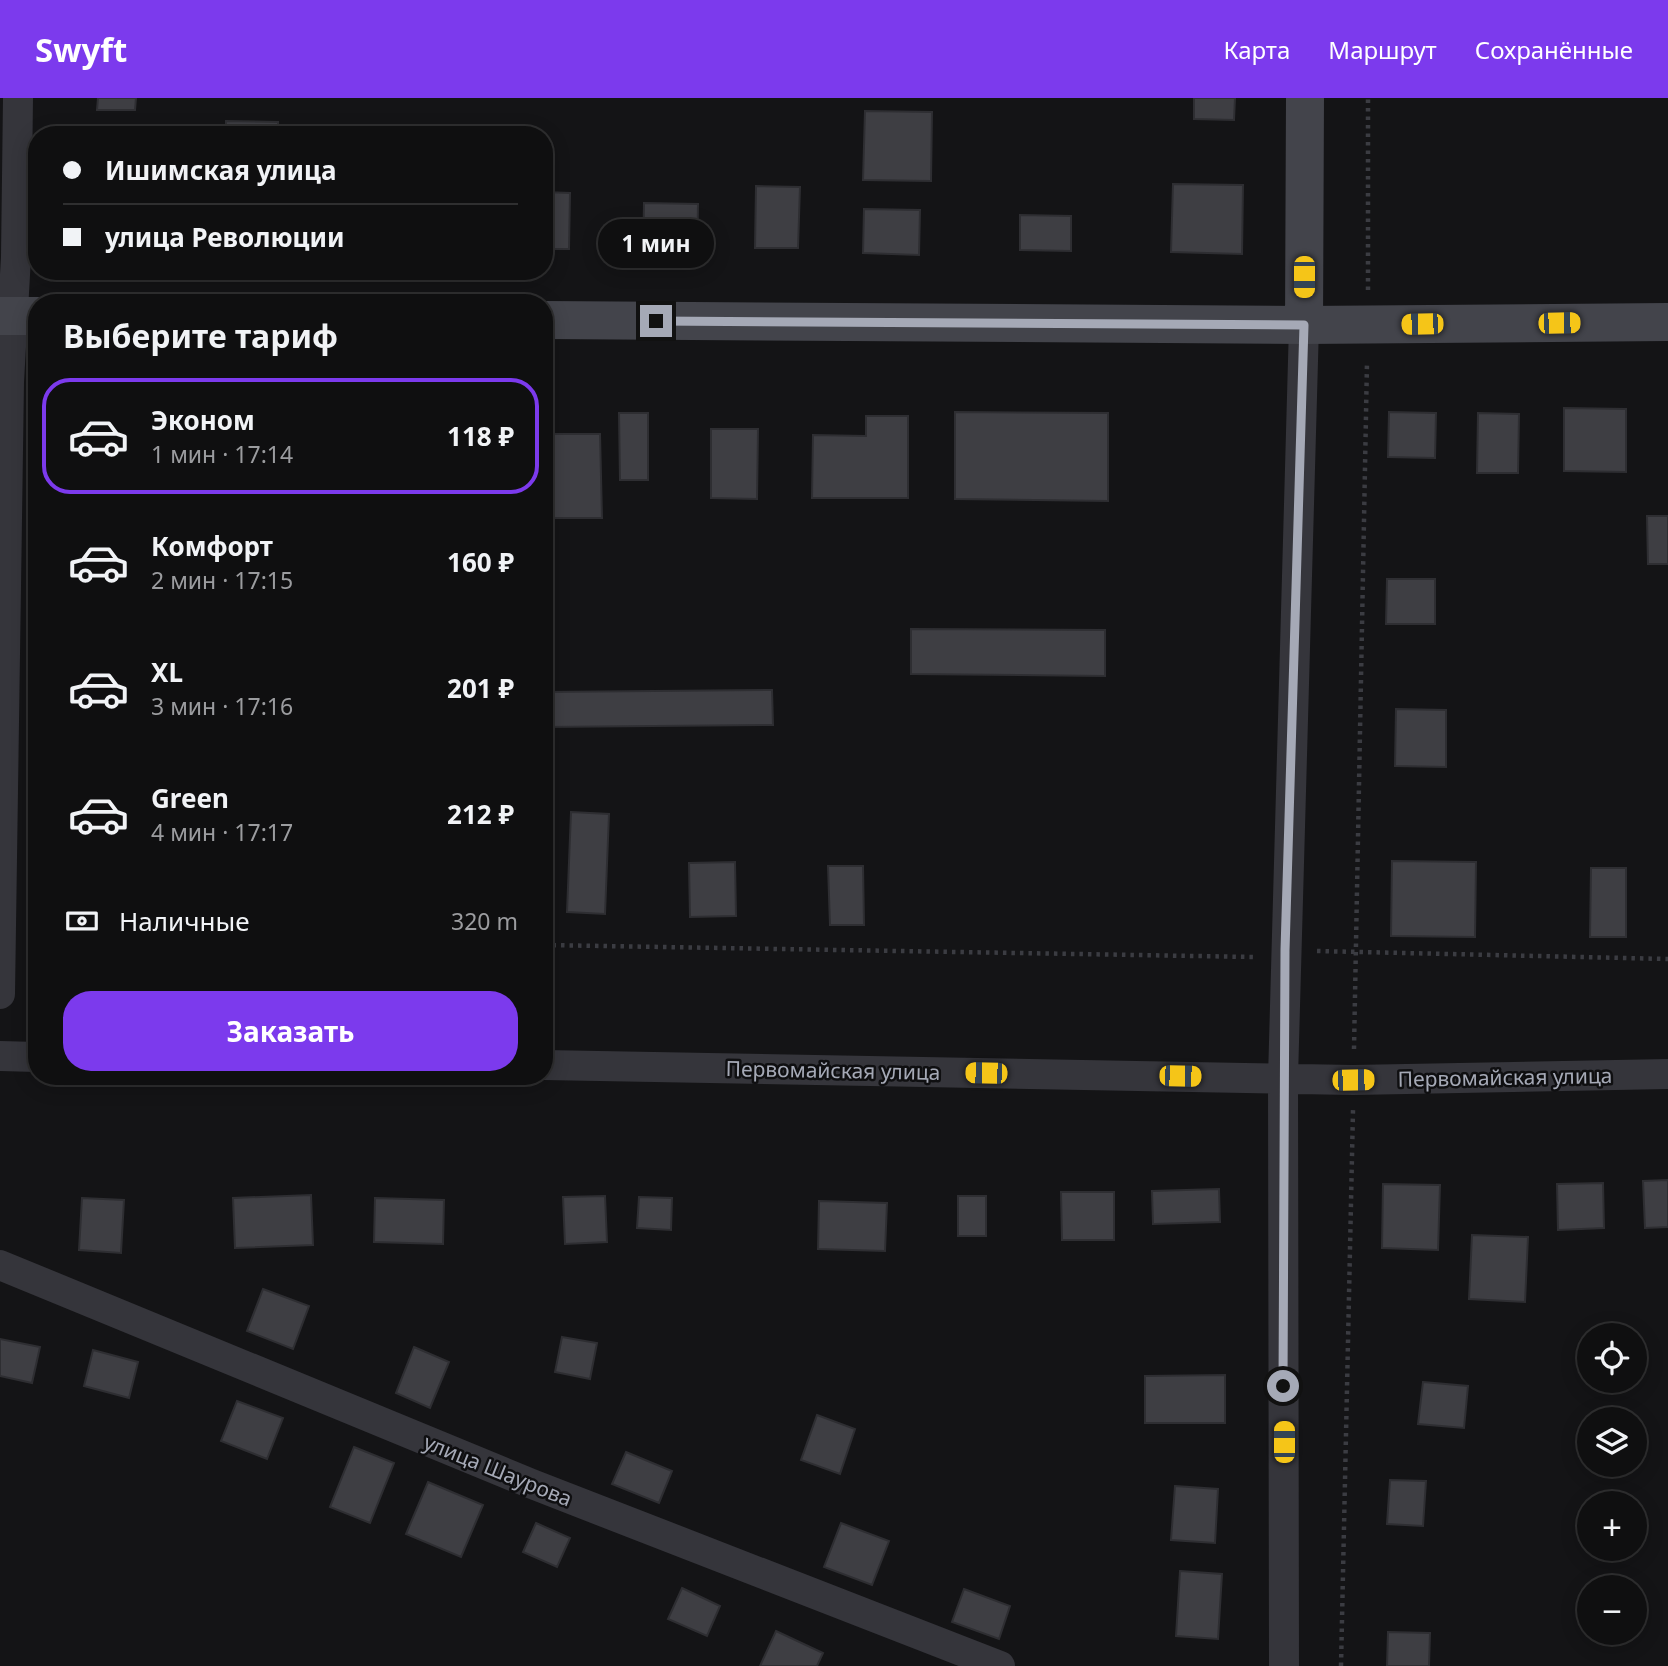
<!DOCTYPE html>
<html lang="ru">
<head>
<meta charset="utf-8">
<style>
  body { margin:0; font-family:"Noto Sans",sans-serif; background:#181819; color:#f1f3f6; height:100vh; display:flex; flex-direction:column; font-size:26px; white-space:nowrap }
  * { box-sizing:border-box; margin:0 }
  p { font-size:23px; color:#9b9c9f }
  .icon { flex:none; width:38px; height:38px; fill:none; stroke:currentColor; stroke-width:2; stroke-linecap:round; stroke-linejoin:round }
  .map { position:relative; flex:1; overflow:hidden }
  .panel { position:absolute; left:28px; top:196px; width:525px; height:791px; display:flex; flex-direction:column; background:#0f0f10; border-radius:28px; box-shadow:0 4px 18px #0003,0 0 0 2px #2f2f30 }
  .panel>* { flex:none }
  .hud { position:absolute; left:28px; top:28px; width:525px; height:154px; border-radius:28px; box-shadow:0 4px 18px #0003,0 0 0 2px #2f2f30; display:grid; align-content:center; height:154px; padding:0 35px; background:#0f0f10 }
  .tools { position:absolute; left:1577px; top:1225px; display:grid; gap:14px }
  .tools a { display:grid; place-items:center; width:70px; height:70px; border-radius:50%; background:#0f0f10; box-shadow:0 4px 18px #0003,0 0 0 2px #2f2f30; font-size:35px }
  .end { position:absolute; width:32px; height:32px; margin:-16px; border:9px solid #a5a9b6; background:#111; box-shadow:0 0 0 4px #111 }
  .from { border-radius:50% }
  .bubble { position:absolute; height:49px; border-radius:24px; background:#0f0f10; box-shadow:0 4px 18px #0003,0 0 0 2px #2f2f30; font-size:23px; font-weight:700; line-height:49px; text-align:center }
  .car { position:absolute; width:21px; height:42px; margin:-21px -10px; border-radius:9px; box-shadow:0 0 5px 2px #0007; background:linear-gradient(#f5c518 24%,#345 0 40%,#f5c518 0 76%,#345 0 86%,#f5c518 0) }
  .hud b { display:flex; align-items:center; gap:24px; height:66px; font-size:26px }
  .hud b+b { border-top:2px solid #2f2f30 }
  .hud i { width:18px; height:18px; background:#f1f3f6 }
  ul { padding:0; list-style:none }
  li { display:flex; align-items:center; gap:21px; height:116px; margin:0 14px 10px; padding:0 21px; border:4px solid transparent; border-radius:28px }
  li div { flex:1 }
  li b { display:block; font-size:26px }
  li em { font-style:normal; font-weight:700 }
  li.current { border-color:#7c3aed }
  li>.icon { width:63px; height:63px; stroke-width:1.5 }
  h2 { padding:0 35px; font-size:32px; line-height:84px }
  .pay { display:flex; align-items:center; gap:18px; height:77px; padding:0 35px; font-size:26px }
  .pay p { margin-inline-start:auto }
  .cta { display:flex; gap:14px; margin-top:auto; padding:14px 35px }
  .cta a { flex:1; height:80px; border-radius:28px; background:#7c3aed; color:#fff; font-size:28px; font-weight:700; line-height:80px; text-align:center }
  header { display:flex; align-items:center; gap:42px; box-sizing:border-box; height:98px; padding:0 35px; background:#7c3aed; color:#fff }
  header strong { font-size:33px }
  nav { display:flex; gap:38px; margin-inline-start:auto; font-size:24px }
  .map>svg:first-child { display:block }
</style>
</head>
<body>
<header>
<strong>Swyft</strong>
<nav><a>Карта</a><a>Маршрут</a><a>Сохранённые</a></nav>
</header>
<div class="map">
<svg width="1668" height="1568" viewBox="0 0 1668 1568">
  <rect width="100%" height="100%" fill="#141416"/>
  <path fill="#3e3e43" stroke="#2e2e32" stroke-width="2" d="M98 0H136L135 12H97Z
    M1194 0H1235L1234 22 1194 21Z
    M865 13 932 14 931 83 863 82Z
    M226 23 278 24V37H226Z
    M1173 86 1243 87 1242 156 1171 154Z
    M756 88 800 89 798 150H755Z
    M544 94 570 95 569 151H544Z
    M644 105 698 106 697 161 643 159Z
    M864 111 920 112 919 157 863 155Z
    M1020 117 1071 118V153L1020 152Z
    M1564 310 1626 311V374L1564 373Z
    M955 314 1108 315V403L955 401Z
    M1389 314 1436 315 1435 360 1388 359Z
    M619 315H648V382H620Z
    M1478 315 1519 316 1518 375H1477Z
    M866 318H908V400H812L813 337 866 338Z
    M711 331H758L757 401 711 400Z
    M544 336H600L602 420H546Z
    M1647 418H1668V466H1648Z
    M1387 481H1435V526H1386Z
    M911 531 1105 532V578L911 576Z
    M772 592 773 627 544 629V594Z
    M1396 611 1446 612V669L1395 668Z
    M571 714 609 716 605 816 567 814Z
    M1392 763 1476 764 1475 839 1391 838Z
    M735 764 736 818 690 819 689 765Z
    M828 768H863L864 827H830Z
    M1591 770H1626V839H1590Z
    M1668 1082V1129L1645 1130 1643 1083Z
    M1603 1085 1604 1130 1558 1132 1557 1086Z
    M1383 1086 1440 1087 1438 1152 1382 1150Z
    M1219 1091 1220 1124 1153 1126 1152 1093Z
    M1061 1094H1114V1142H1062Z
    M311 1097 313 1147 235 1150 233 1100Z
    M605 1098 607 1144 565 1146 563 1099Z
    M958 1098H986V1138H958Z
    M639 1099 672 1100 671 1132 637 1130Z
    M82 1100 124 1102 121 1155 79 1152Z
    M375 1100 444 1102 443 1146 374 1144Z
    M819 1103 887 1105 885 1153 818 1151Z
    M1472 1137 1528 1139 1525 1204 1469 1201Z
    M263 1191 309 1208 293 1251 247 1233Z
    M562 1239 597 1245 590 1281 555 1274Z
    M0 1241 40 1249 32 1285 0 1278Z
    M414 1249 449 1264 430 1310 396 1295Z
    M93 1252 138 1264 129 1300 84 1288Z
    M1225 1277V1325H1145V1278Z
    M1423 1284 1468 1288 1464 1330 1418 1326Z
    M237 1303 283 1320 267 1361 221 1343Z
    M817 1317 855 1331 840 1376 801 1362Z
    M354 1349 394 1365 370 1425 330 1409Z
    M626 1354 672 1373 659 1405 612 1386Z
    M1390 1382 1426 1383 1423 1428 1387 1426Z
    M428 1384 483 1407 461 1459 406 1436Z
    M1175 1388 1218 1391 1215 1445 1171 1442Z
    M536 1425 570 1440 557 1469 523 1454Z
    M841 1425 889 1443 872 1487 824 1469Z
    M1180 1473 1222 1476 1218 1541 1176 1538Z
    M682 1490 720 1508 707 1538 668 1521Z
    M964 1491 1010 1508 999 1541 952 1524Z
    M776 1533 823 1555 817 1568H760Z
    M1388 1534 1430 1535 1429 1568H1387Z"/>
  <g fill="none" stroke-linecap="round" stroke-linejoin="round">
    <path stroke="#3b3c42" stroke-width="4.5" stroke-dasharray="3.5 5" stroke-linecap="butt" d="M1368 192V0
      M544 847 1254 859
      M1317 853 1668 861
      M1354 951 1367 264
      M1341 1568 1353 1012"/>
    <path stroke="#35353b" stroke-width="30" d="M0 896 9 284 16 159 18 0
      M0 958 37 959
      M544 967 1353 982 1668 976
      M0 1167 532 1386 1000 1568
      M1284 1568 1283 980 1304 227"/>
    <path stroke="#43444b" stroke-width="38" d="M0 218H37
      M544 222 1304 227 1668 224
      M1304 227 1305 0"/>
  </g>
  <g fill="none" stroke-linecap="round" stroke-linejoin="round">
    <path stroke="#a5a9b6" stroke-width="9" d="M656 223 1304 227 1285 852 1283 1288"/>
  </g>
  <g text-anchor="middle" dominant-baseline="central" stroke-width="5" stroke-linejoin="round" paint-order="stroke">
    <g font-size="21" fill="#a5a9b6" stroke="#0f0f11">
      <text transform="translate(833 972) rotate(1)">Первомайская улица</text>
      <text transform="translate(1505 979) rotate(-1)">Первомайская улица</text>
      <text transform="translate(498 1372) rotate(22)">улица Шаурова</text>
    </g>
  </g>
</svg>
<div class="tools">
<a><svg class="icon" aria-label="locate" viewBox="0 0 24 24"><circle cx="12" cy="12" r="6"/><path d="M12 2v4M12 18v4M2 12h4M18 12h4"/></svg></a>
<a><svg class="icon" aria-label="layers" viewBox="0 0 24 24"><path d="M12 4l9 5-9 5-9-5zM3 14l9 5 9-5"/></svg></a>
<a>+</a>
<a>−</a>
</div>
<i class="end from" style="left:1283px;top:1288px"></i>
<i class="end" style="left:656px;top:223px"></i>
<div class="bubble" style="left:598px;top:121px;width:116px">1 мин</div>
<i class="car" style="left:1304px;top:179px;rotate:180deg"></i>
<i class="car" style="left:1559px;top:225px;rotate:89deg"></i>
<i class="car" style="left:1422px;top:226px;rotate:269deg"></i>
<i class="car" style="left:986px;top:975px;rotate:271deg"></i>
<i class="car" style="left:1180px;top:978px;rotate:91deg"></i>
<i class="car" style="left:1353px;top:982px;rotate:89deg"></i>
<i class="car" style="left:1284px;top:1344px;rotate:0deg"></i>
<div class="hud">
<b><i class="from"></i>Ишимская улица</b>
<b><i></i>улица Революции</b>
</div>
<section class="panel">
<h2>Выберите тариф</h2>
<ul>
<li class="current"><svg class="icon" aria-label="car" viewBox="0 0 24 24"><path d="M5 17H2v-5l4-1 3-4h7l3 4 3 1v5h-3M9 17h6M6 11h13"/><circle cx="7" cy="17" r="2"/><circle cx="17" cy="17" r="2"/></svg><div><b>Эконом</b><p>1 мин · 17:14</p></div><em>118 ₽</em></li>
<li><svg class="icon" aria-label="car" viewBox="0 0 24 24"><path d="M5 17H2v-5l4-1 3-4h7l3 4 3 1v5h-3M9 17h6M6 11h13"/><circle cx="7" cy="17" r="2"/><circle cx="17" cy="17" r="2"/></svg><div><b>Комфорт</b><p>2 мин · 17:15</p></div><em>160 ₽</em></li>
<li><svg class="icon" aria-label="car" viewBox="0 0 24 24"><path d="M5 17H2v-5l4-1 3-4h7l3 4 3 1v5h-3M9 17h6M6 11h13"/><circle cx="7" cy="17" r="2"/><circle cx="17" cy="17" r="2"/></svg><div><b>XL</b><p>3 мин · 17:16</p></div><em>201 ₽</em></li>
<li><svg class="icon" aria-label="car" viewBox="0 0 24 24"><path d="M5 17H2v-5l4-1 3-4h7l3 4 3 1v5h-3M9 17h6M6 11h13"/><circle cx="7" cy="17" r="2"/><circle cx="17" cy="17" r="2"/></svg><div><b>Green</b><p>4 мин · 17:17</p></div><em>212 ₽</em></li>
</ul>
<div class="pay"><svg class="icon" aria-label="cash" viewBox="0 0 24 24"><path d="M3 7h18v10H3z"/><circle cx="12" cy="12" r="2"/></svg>Наличные<p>320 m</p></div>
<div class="cta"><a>Заказать</a></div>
</section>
</div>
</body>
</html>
